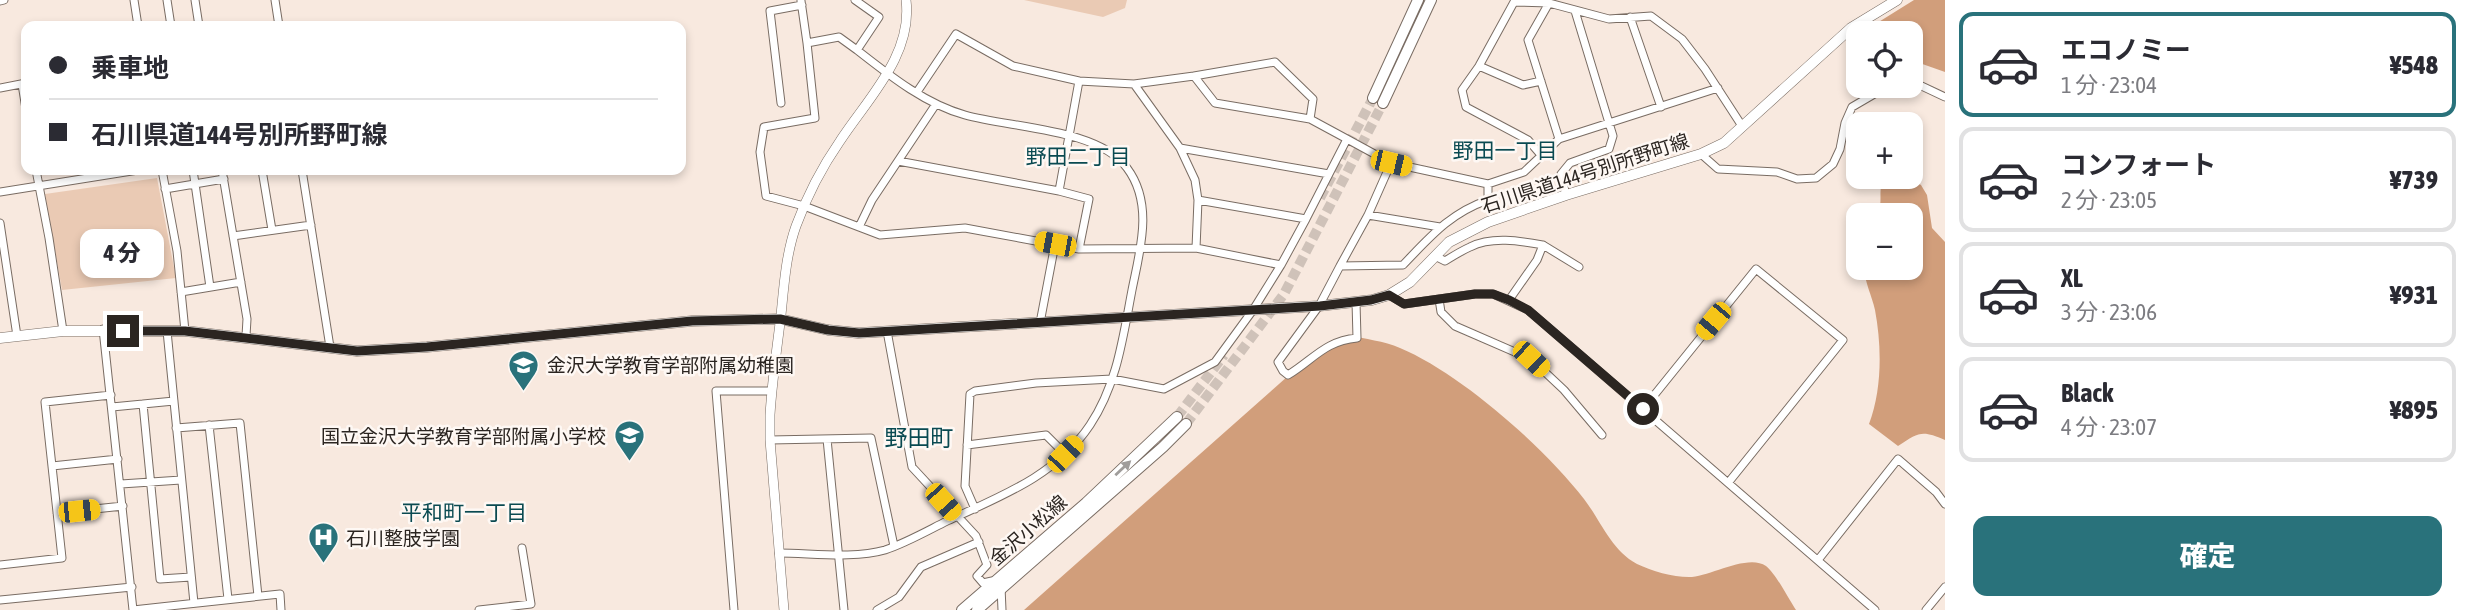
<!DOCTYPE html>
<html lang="ja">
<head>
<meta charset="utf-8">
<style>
  body { margin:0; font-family:"Asap Condensed","Noto Sans JP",sans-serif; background:#f2f2f3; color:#2b2b33; height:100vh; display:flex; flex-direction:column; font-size:26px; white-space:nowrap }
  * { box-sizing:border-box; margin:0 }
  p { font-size:23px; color:#7c7c81 }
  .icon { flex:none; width:38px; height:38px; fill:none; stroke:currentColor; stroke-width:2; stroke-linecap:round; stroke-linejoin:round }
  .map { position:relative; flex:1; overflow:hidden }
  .drawer { display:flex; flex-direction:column; background:#fff; width:525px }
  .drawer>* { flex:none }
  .guide { position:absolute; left:21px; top:21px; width:665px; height:154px; border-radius:14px; box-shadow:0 4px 10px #0003; display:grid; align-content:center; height:154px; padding:0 28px; background:#fff }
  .fabs { position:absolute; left:1846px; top:21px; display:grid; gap:14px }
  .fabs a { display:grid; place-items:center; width:77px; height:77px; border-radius:14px; background:#fff; box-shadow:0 4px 10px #0003; font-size:35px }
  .end { position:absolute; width:32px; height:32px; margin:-16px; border:9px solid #2b2521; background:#fff; box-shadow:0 0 0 4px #fff }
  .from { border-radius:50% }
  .bubble { position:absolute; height:49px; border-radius:14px; background:#fff; box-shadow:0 4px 10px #0003; font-size:23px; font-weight:800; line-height:49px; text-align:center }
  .car { position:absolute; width:21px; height:42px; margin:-21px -10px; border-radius:9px; box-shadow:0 0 5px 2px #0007; background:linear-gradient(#f5c518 24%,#345 0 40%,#f5c518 0 76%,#345 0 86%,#f5c518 0) }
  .guide b { display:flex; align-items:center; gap:24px; height:66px; font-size:26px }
  .guide b+b { border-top:2px solid #e1e1e2 }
  .guide i { width:18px; height:18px; background:#2b2b33 }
  ul { padding:12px 0 0; list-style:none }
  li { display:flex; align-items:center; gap:21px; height:105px; margin:0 14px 10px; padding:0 14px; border:4px solid #e1e1e2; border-radius:14px }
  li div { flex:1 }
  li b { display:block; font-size:26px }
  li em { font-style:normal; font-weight:800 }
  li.selected { border-color:#29727b }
  li>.icon { width:63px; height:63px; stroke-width:1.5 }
  .primary-button { display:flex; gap:14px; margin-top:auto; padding:14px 28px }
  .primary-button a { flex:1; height:80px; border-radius:14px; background:#29727b; color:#fff; font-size:28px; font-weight:800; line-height:80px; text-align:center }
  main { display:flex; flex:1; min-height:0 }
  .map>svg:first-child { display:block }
</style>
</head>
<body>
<main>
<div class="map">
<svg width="1945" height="610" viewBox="0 0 1945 610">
  <rect width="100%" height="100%" fill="#f8e9df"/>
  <path fill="#eacab4" d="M1024 0H1127L1125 8 1103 17Z
    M157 178 176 278 62 290 45 194Z"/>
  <path fill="#d19e7b" d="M1914 0H1945V72L1911 60V33H1861Z
    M1884 177H1907L1921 185 1927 195 1932 228 1945 242V440C1922 430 1919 432 1898 446L1869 424C1882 390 1882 347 1875 310 1872 296 1865 283 1864 268H1911V215H1877C1884 203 1877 190 1884 177Z
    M1348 335C1365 339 1384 341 1400 348 1460 373 1544 447 1584 499 1601 521 1611 550 1637 564 1652 571 1672 577 1689 577 1709 577 1748 553 1766 566 1776 574 1788 598 1796 610H1024L1297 368 1313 362Z"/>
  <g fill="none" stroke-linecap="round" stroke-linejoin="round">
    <path stroke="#cfc2b9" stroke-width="10" stroke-dasharray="10 5" stroke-linecap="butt" d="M1320 198 1373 98
      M1177 417 1224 355
      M1186 424 1284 294 1383 103"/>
    <defs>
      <path id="minor" d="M134 0 138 26
        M167 0 171 26
        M195 0 199 26
        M275 0 279 26
        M0 1 4 0
        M801 1 807 43 839 37 857 50
        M1549 3 1528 40 1559 139
        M1630 17 1661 107
        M807 43 815 118 764 127 760 152 766 196 804 206 880 235 965 228 1079 249 1196 248 1198 200 1195 180 1180 148 1329 174 1347 139 1391 163
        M1479 66 1523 85 1541 81
        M1911 81 1945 97
        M22 84 26 109
        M1134 84 1194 76 1215 103 1310 119 1313 99 1275 62 1194 76
        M0 88 26 83
        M917 92 956 34 1013 66 1079 81
        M781 103 770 11 802 5
        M1310 119 1347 139
        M1701 154 1718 169 1777 172 1797 179 1816 178 1833 164 1840 149 1845 123 1852 107 1888 86
        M1541 155 1528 140 1466 107 1462 90 1479 66 1514 2 1549 3 1609 19 1651 16 1682 39 1705 69 1742 126
        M898 161 936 104
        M36 170 49 238 63 331
        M162 170 177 251 185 331
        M193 170 210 287
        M222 170 247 319 246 336
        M262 170 272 230
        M302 170 330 347
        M165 189 224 179
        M0 192 138 170
        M1566 195 1561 174 1570 163 1609 149 1613 136 1575 11
        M1368 215 1391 163 1488 184
        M1306 219 1329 174
        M0 223 17 336
        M859 227 872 200 898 161 1059 191
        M233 236 311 225
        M1196 248 1281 265 1306 219 1198 200
        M1079 249 1089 199 1059 191 1079 81 1134 84 1180 148
        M1435 256 1445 261C1453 256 1461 251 1470 247 1492 236 1520 241 1543 245
        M1340 266 1368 215 1440 227
        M181 292 241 282
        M1389 295 1404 304 1475 294H1493L1528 310 1875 610
        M1439 299 1441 312 1455 326 1531 359 1564 390 1602 435
        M1509 300 1537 260 1543 245 1579 267
        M1356 302 1357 338C1325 341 1314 359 1288 375L1283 371 1278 362 1319 306 1340 266 1403 265C1430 237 1450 213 1488 200V184L1524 172 1559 139 1718 88
        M1040 323 1055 244
        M103 329 133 610
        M167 331 194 603
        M887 331 912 467 976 536 987 565 977 576 983 583 992 581
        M143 404 160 579 191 577
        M112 407 174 401
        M1643 409 1756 269 1843 340 1728 483
        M209 425 228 599
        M176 428 240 423 258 596
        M827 439 844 610
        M770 440 871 438 894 546
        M967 445 1046 435 1065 454
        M52 466 118 459
        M121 484 181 480
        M975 509 965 486 970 394 975 391 1036 383 1112 379 1164 389 1215 362 1253 310 1281 265
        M57 513 123 506
        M779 553C811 553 854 559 885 550 906 543 927 531 947 521 999 497 1056 476 1090 425 1117 385 1123 337 1132 290 1140 250 1154 204 1127 168 1098 128 1010 128 965 115 925 104 889 75 857 50L879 17 855 0
        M1818 560 1898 459 1936 492 1945 504
        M0 565 62 558 45 402 111 395
        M1001 587 1002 610
        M0 600 132 587
        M133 610 280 594 281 610
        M479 610 531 604 522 548
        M734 610 716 391H772
        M877 610 899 597 921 567 979 542
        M1926 610 1945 587"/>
      <path id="tertiary" d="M784 610 770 440V415C772 382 777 348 781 315 784 285 786 254 796 226 807 196 822 167 840 141 868 98 913 55 906 0"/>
      <path id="secondary" d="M0 338 63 331H185L357 351 427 347 692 321 780 319 828 330 858 333 1319 306 1372 300 1389 295 1410 282 1449 242 1488 222 1566 195 1701 154 1724 143 1851 28 1897 0"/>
      <path id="primary" d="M1373 98 1418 0
        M1383 103 1431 0
        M962 610 1086 503 1177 417
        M977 610 1163 447 1186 424"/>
    </defs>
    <use href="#minor" stroke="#796c63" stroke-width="9"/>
    <use href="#tertiary" stroke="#796c63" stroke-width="10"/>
    <use href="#secondary" stroke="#796c63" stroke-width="11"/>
    <use href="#primary" stroke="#796c63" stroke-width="12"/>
    <use href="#minor" stroke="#fff" stroke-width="7"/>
    <use href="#tertiary" stroke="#fff" stroke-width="9"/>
    <use href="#secondary" stroke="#fff" stroke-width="10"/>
    <use href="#primary" stroke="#fff" stroke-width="10"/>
  </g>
  <defs><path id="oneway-solid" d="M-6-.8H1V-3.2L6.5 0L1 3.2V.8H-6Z" transform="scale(1.75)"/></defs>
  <use fill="#a09d9b" href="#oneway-solid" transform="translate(1123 468) rotate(-43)"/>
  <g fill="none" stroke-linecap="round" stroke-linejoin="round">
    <path stroke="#2b2521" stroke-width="9" d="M123 331H185L357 351 427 347 692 321 780 319 828 330 859 333 1320 306 1371 300 1389 295 1404 304 1475 294H1493L1509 300 1528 310 1643 409"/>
  </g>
  <defs>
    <symbol id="school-pin" viewBox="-11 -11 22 30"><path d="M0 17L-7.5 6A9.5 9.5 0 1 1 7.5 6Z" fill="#29727b" stroke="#fef8f4"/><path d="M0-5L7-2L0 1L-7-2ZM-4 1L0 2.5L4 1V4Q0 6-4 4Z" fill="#fff"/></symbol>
    <symbol id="hospital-pin" viewBox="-11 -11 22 30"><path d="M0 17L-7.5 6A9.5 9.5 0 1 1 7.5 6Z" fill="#29727b" stroke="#fef8f4"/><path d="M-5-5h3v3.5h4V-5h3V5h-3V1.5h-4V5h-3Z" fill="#fff"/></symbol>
  </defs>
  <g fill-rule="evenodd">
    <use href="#school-pin" x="506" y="348" width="35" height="47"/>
    <use href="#school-pin" x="612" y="418" width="35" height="47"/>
    <use href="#hospital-pin" x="306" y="520" width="35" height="47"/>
  </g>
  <g text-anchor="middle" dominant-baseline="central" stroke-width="5" stroke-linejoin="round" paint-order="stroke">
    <g font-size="19" fill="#2b2521" stroke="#fef8f4">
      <text transform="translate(1585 173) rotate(-18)">石川県道144号別所野町線</text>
      <text transform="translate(1028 530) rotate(-41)">金沢小松線</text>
    </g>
    <g font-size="19" fill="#2b2521" stroke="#fef8f4" text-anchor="start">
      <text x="547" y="365">金沢大学教育学部附属幼稚園</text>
      <text x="606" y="436" text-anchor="end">国立金沢大学教育学部附属小学校</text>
      <text x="346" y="538">石川整肢学園</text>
    </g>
    <g font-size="21" fill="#0a4a51" stroke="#fef8f4">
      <text x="1505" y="150">野田一丁目</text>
      <text x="1078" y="156">野田二丁目</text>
      <text x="464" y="512">平和町一丁目</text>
    </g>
    <g font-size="23" fill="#0a4a51" stroke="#fef8f4">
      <text x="919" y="438">野田町</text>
    </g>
  </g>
</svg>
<div class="fabs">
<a><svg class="icon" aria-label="locate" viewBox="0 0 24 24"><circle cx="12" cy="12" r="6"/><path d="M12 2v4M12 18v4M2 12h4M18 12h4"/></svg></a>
<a>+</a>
<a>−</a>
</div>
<i class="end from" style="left:1643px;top:409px"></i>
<i class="end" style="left:123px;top:331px"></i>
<div class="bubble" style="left:80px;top:229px;width:84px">4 分</div>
<i class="car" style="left:1391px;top:163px;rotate:103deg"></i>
<i class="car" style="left:1055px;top:244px;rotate:281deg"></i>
<i class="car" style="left:1713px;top:321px;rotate:220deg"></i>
<i class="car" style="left:1531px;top:359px;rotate:133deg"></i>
<i class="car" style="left:1065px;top:454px;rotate:44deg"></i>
<i class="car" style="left:943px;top:502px;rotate:138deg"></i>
<i class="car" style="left:79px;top:511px;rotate:84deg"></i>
<div class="guide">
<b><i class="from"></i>乗車地</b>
<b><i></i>石川県道144号別所野町線</b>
</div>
</div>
<section class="drawer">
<ul>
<li class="selected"><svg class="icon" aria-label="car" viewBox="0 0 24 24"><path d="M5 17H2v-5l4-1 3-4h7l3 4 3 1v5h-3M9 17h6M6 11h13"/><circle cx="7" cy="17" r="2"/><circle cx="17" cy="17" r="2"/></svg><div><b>エコノミー</b><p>1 分 · 23:04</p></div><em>¥548</em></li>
<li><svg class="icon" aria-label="car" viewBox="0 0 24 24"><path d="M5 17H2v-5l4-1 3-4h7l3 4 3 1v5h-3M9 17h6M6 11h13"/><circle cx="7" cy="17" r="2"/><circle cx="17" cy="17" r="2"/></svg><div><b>コンフォート</b><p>2 分 · 23:05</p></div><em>¥739</em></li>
<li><svg class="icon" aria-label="car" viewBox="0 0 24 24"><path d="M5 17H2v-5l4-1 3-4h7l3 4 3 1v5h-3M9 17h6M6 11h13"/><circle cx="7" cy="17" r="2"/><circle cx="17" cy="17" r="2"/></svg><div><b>XL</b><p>3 分 · 23:06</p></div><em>¥931</em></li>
<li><svg class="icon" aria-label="car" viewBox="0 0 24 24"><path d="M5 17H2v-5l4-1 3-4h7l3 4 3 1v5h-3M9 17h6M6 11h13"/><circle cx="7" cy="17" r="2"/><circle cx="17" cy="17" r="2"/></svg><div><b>Black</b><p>4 分 · 23:07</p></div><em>¥895</em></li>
</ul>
<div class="primary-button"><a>確定</a></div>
</section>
</main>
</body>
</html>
